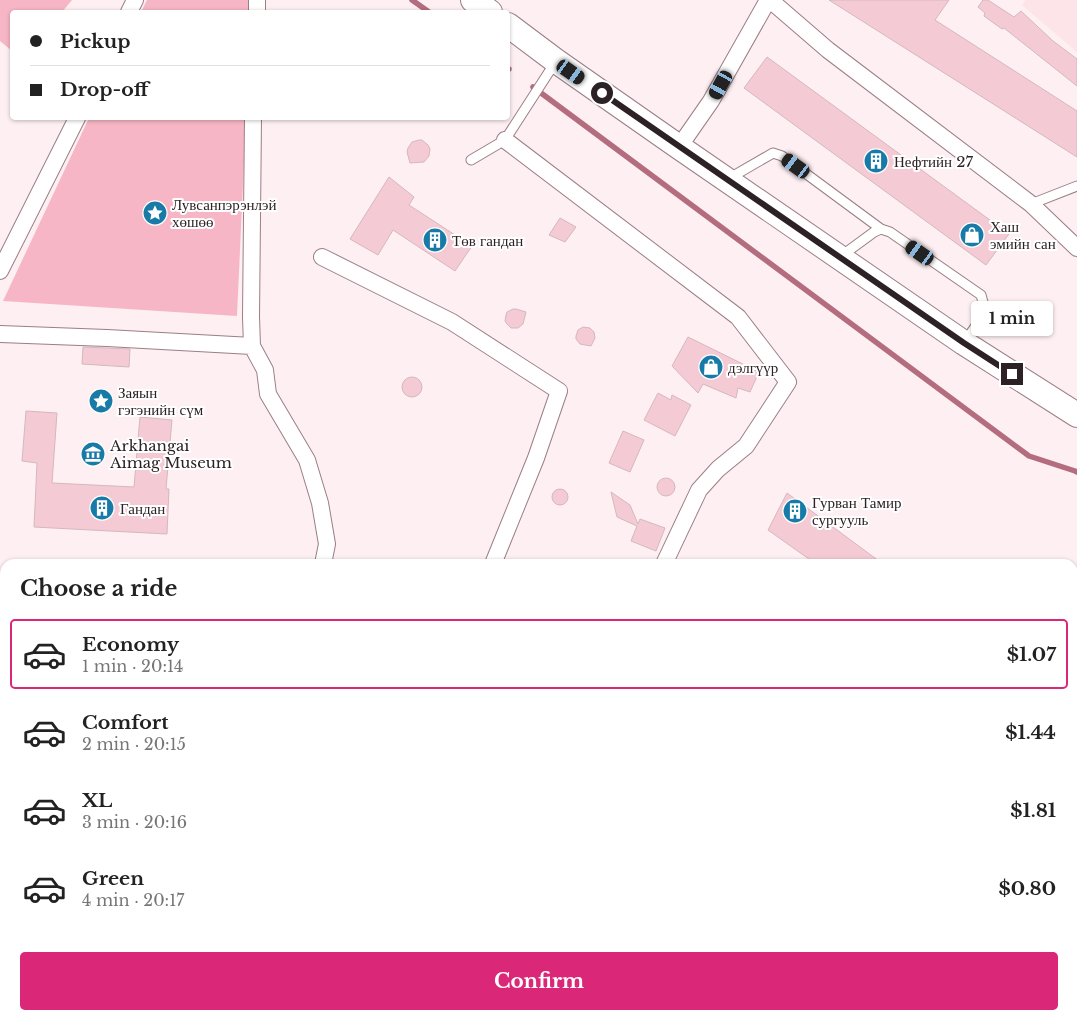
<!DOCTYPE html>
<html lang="en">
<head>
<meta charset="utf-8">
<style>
  body { margin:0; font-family:"Libre Baskerville",serif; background:#f6f6f6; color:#222; height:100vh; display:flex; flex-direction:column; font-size:19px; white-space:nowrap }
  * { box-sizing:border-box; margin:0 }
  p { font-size:16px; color:#767676 }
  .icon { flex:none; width:28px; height:28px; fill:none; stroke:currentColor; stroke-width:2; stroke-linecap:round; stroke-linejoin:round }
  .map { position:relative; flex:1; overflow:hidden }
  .drawer { position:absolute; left:0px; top:559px; width:1078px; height:461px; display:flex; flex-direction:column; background:#fff; border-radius:15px 15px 0 0; box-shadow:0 1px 4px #0004 }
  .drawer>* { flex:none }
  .banner { position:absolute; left:10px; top:10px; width:500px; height:110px; border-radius:5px; box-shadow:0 1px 4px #0004; display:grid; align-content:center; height:110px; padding:0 20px; background:#fff }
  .end { position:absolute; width:22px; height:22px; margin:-11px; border:6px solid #2c2124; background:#fff; box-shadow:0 0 0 2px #fff }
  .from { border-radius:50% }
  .bubble { position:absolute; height:35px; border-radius:5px; background:#fff; box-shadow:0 1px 4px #0004; font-size:16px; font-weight:700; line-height:35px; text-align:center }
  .car { position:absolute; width:15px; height:30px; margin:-15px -8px; border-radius:6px; box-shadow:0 0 4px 1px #0007; background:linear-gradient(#222 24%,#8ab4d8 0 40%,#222 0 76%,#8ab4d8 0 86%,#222 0) }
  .banner b { display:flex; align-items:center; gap:18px; height:48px; font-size:19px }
  .banner b+b { border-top:1px solid #e0e0e0 }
  .banner i { width:12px; height:12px; background:#222 }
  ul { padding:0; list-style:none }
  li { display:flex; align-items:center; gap:15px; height:70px; margin:0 10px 8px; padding:0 10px; border:2px solid transparent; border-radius:5px }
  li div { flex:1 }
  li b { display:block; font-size:19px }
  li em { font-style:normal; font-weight:700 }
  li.selected { border-color:#db2777 }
  li>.icon { width:45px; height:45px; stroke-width:1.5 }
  h2 { padding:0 20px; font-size:22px; line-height:60px }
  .button { display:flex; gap:10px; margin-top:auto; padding:10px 20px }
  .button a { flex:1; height:58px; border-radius:5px; background:#db2777; color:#fff; font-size:20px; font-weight:700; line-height:58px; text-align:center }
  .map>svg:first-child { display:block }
</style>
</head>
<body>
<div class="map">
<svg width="1077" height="1019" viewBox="0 0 1077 1019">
  <rect width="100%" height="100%" fill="#fdeff2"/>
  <path fill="#fde4e9" d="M1026 0H1077V52L1022 5Z"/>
  <path fill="#f7b6c5" d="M0 0H72L62 12H12V51L0 41Z
    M147 0H254L255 12H141Z
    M89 118H246L237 316 3 301Z"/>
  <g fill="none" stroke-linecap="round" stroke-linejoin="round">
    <path stroke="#b36d7f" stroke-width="5.5" d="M412 0 429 12
      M508 69H509
      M533 87 1029 456 1075 471 1077 472"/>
  </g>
  <path fill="#f4cbd4" stroke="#d6b7be" d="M829 0H949L935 20 1077 111V157Z
    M983 0H988L1014 17 1021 11 1053 41 1077 59V86L1004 28 1002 29 984 16 985 13 978 7Z
    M767 57 1009 234 986 265 744 88Z
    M419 140H422L428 145 430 149 429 156 424 162 410 163 407 152 408 148 412 142Z
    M389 177 414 197 409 205 472 246 455 271 393 230 378 255 350 239Z
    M560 218 576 227 565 242 549 235Z
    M513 309H516L526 312 523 324 518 328H511L507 324 505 321 506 315 507 312Z
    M583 327 590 328 594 332 595 338 591 346 580 344 576 339V336L578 330Z
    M688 337 759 372 750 392 738 388 736 398 703 384 698 393 672 366Z
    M83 347 130 349 129 367 82 364Z
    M402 387a10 10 0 1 1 20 0a10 10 0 1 1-20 0Z
    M658 393 671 400 672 395 691 405 675 436 644 420Z
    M26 411 57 413 52 483 134 487 140 417 172 420 166 489H169L167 534 34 527 37 463 22 461Z
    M623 431 644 440 630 472 609 463Z
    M657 487a9 9 0 1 1 18 0a9 9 0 1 1-18 0Z
    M552 497a8 8 0 1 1 16 0a8 8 0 1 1-16 0Z
    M611 492 630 505 638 524 640 519 665 528 656 551 631 541 637 526 617 517Z
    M787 493 883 564H816L768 530Z"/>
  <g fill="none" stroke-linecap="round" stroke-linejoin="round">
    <defs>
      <path id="lane" d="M471 160 505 140 556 61
        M728 179 773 153 782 156 881 229
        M1031 204 1077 186
        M840 257 874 232 881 229 890 232 981 295 984 306 982 317 964 343"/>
      <path id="street" d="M770 0 828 50 1031 204 1077 248
        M129 12 135 0
        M257 12V0
        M253 118 251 317 252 346 265 370 268 394 307 460 320 503 327 544 323 564
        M505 140 738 317 788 382 746 446 718 469 699 490 664 564
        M679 147 711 101 768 0
        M322 257 452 322 559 391 536 458 493 564
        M0 271 77 118
        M0 334 107 338 252 346
        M0 631 5 645
        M1072 995 1077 1005"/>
      <path id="secondary" d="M473 0 490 12
        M508 25 556 61 679 147 964 343 1077 415
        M0 841H5
        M1072 854 1077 850
        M654 1015 661 1019
        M931 1019 934 1015"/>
    </defs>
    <use href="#lane" stroke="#9b7f85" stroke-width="11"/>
    <use href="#street" stroke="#9b7f85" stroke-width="18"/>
    <use href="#secondary" stroke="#9b7f85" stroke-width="26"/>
    <use href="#lane" stroke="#fff" stroke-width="9"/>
    <use href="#street" stroke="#fff" stroke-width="16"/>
    <use href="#secondary" stroke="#fff" stroke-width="24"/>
  </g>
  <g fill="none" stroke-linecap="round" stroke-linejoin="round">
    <path stroke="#2c2124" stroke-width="6" d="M602 93 964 343 1012 374"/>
  </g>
  <defs>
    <symbol id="building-disc" viewBox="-11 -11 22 22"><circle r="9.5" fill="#187ba7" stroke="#fff"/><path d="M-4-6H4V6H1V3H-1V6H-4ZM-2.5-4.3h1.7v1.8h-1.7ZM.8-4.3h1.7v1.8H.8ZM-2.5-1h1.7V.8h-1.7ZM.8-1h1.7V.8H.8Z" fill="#fff"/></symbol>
    <symbol id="sight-disc" viewBox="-11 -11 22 22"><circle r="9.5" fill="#187ba7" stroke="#fff"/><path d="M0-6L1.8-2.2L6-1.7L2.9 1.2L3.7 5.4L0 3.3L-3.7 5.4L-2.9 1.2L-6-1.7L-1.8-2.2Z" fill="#fff"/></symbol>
    <symbol id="shop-disc" viewBox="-11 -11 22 22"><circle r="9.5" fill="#187ba7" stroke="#fff"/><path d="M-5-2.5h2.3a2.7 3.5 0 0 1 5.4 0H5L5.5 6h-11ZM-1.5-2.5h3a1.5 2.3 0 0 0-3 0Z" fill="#fff"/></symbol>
    <symbol id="museum-disc" viewBox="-11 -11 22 22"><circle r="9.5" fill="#187ba7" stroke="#fff"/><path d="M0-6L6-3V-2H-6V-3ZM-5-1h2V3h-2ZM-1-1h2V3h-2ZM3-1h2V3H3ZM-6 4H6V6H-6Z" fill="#fff"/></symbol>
  </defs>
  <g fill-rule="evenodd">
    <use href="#building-disc" x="862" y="147" width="28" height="28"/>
    <use href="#sight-disc" x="141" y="199" width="28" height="28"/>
    <use href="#shop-disc" x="958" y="221" width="28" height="28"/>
    <use href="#building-disc" x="421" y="226" width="28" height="28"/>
    <use href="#shop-disc" x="697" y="353" width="28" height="28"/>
    <use href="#sight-disc" x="87" y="387" width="28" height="28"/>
    <use href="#museum-disc" x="79" y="440" width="28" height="28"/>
    <use href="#building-disc" x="88" y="494" width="28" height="28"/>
    <use href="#building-disc" x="781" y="497" width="28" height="28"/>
  </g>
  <g text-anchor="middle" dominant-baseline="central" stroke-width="4" stroke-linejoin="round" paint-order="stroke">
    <g font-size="15" fill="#2c2124" stroke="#fff" text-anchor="start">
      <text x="894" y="161">Нефтийн 27</text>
      <text x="172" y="204">Лувсанпэрэнлэй<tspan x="172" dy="17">хөшөө</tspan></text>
      <text x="990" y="226">Хаш<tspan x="990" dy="17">эмийн сан</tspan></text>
      <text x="452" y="240">Төв гандан</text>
      <text x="728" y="367">дэлгүүр</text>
      <text x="118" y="392">Заяын<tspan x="118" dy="17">гэгэнийн сүм</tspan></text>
      <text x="110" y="445">Arkhangai<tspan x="110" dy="17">Aimag Museum</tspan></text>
      <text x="812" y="502">Гурван Тамир<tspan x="812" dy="17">сургууль</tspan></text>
      <text x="120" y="508">Гандан</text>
    </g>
  </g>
</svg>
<i class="end from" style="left:602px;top:93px"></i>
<i class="end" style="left:1012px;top:374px"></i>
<div class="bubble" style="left:971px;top:301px;width:82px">1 min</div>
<i class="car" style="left:571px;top:72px;rotate:125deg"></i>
<i class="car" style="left:721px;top:85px;rotate:209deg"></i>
<i class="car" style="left:796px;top:166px;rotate:306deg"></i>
<i class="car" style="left:920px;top:253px;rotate:305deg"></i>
<div class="banner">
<b><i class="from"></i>Pickup</b>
<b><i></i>Drop-off</b>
</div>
<section class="drawer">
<h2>Choose a ride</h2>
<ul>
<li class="selected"><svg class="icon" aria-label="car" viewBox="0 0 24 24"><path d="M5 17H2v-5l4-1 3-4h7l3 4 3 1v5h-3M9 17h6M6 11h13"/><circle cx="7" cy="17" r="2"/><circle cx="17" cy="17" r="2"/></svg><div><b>Economy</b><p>1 min · 20:14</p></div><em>$1.07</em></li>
<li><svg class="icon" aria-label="car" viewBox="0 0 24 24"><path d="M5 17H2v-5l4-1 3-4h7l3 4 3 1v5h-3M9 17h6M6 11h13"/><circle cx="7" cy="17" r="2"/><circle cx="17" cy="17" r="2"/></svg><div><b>Comfort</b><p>2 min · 20:15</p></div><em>$1.44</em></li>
<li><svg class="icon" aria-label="car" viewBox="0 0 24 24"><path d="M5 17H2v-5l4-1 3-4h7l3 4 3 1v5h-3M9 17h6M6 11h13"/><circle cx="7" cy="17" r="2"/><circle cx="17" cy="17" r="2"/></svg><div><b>XL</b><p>3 min · 20:16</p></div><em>$1.81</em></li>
<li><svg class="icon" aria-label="car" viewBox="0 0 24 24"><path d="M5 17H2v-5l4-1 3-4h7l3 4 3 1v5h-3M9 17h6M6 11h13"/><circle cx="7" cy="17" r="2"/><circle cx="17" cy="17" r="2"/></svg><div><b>Green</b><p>4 min · 20:17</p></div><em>$0.80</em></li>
</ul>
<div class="button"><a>Confirm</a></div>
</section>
</div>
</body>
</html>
